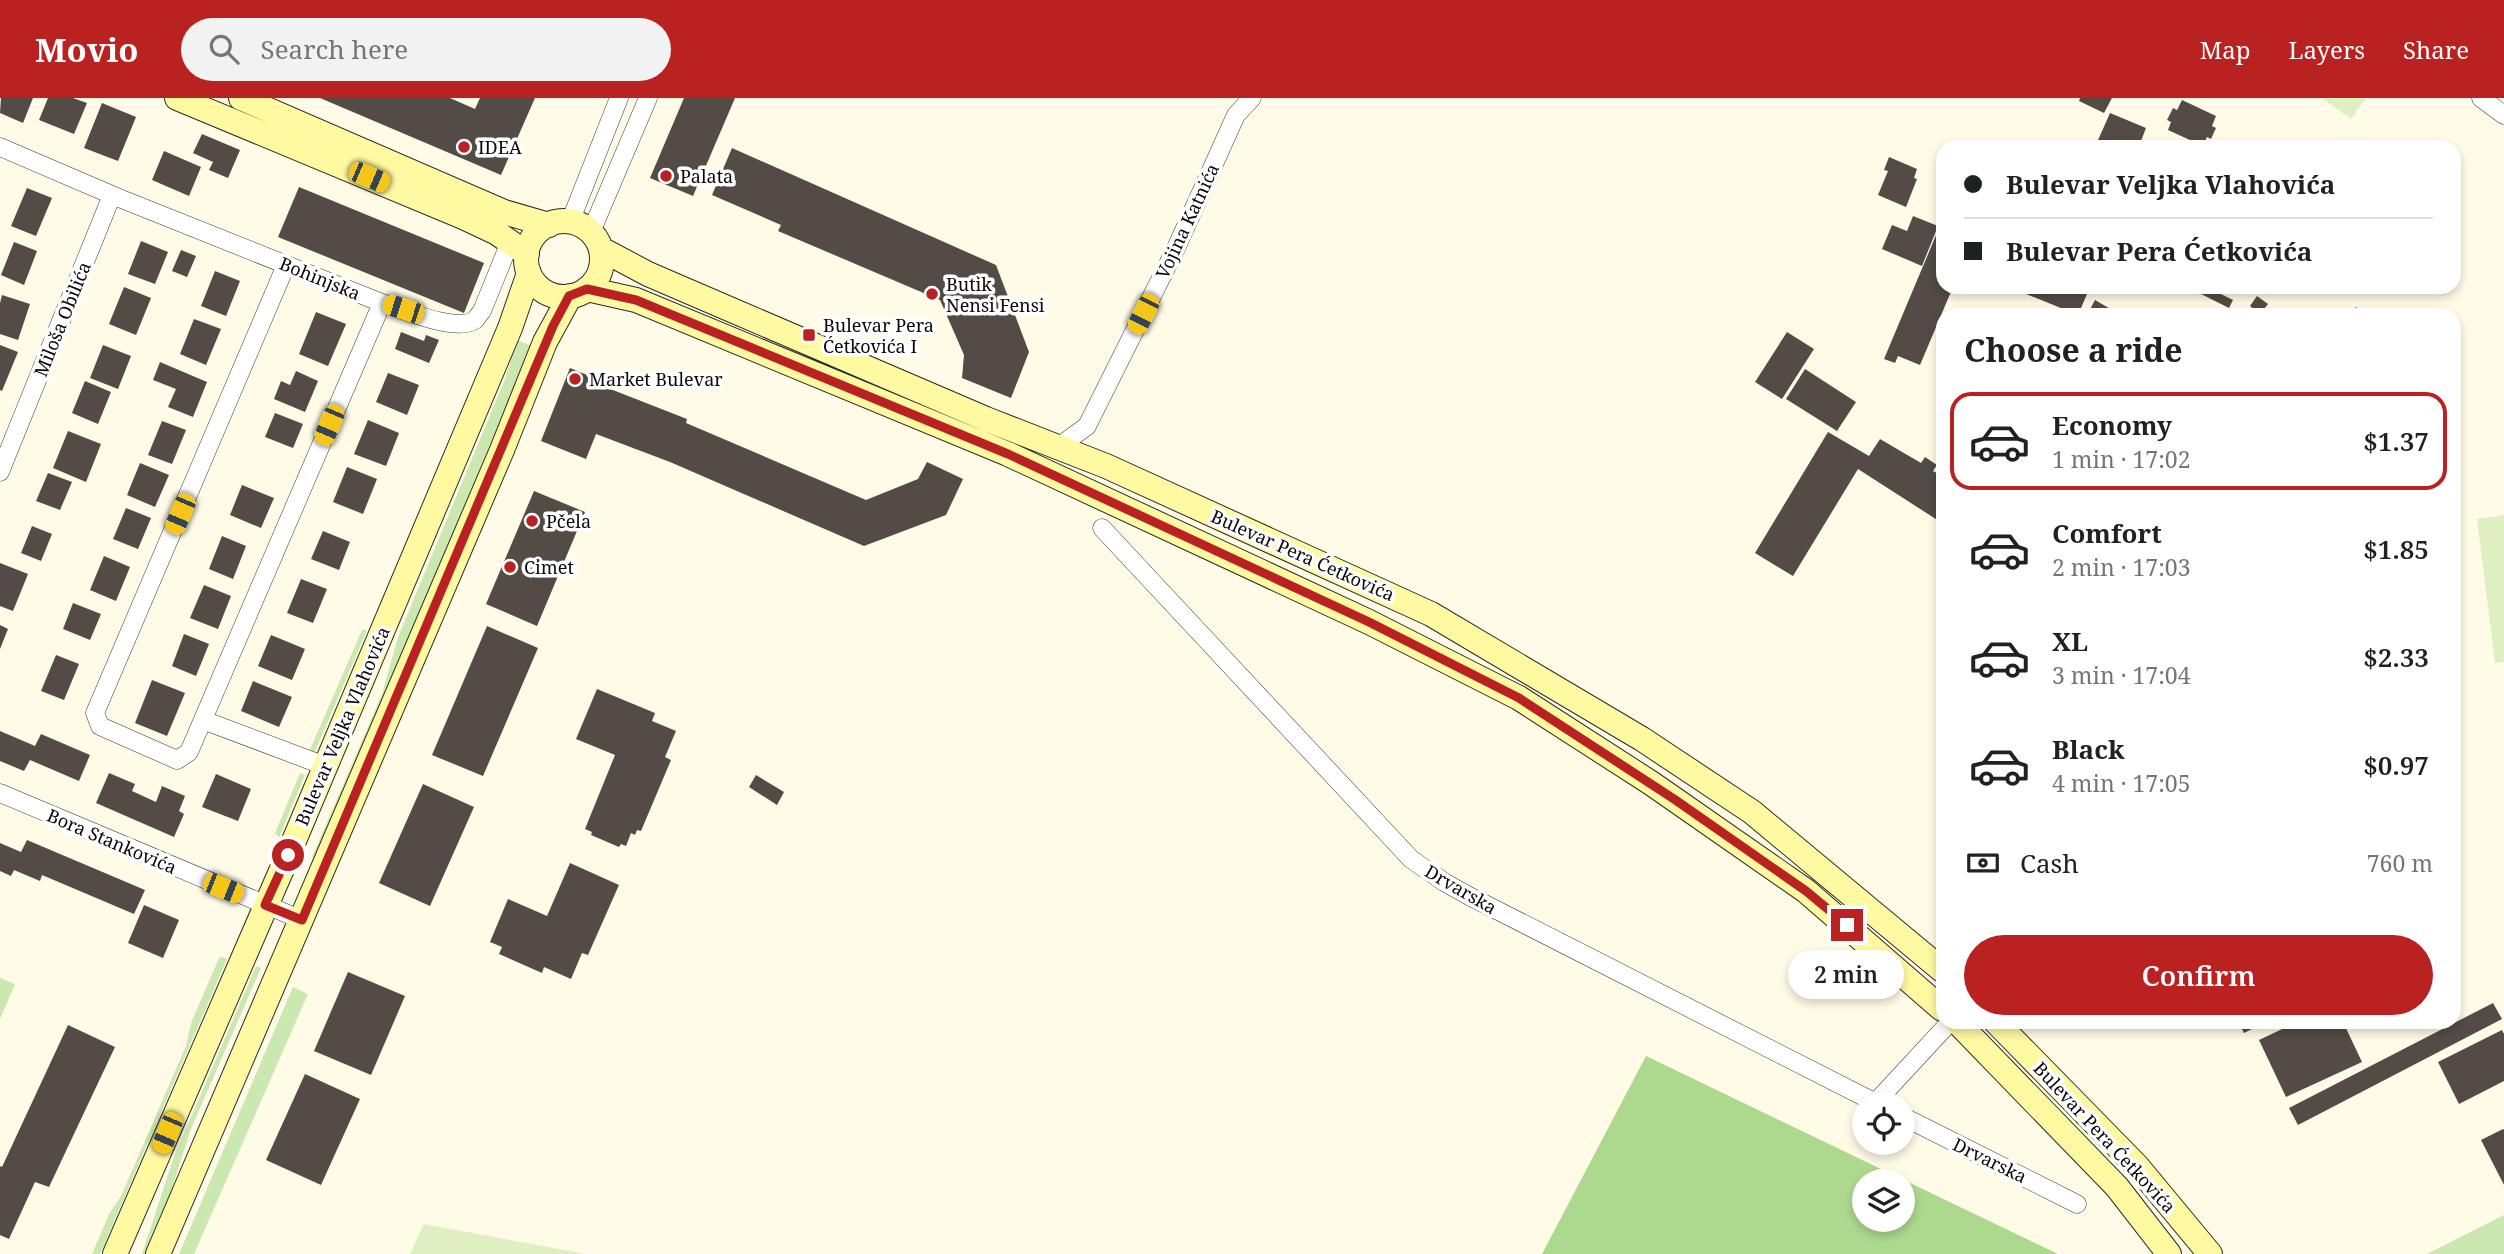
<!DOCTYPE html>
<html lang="en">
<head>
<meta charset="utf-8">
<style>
  body { margin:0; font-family:"Noto Serif",serif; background:#f2f2f2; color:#202124; height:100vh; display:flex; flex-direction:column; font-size:26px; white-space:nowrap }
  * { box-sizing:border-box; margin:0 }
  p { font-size:23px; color:#757577 }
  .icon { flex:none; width:38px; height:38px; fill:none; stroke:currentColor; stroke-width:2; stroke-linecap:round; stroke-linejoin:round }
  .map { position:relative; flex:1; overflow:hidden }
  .drawer { position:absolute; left:1936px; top:210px; width:525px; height:721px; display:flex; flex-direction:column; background:#fff; border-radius:21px; box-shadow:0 4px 10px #0003 }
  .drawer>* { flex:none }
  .top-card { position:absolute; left:1936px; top:42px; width:525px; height:154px; border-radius:21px; box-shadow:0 4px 10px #0003; display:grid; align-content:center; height:154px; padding:0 28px; background:#fff }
  .fabs { position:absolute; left:1852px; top:994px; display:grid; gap:14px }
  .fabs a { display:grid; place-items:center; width:63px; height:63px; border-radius:50%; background:#fff; box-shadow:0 4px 10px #0003; font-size:35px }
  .end { position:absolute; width:32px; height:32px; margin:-16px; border:9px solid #ba2121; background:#fff; box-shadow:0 0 0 4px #fff }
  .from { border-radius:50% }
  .bubble { position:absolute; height:49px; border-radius:24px; background:#fff; box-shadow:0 4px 10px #0003; font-size:23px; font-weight:600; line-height:49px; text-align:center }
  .car { position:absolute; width:21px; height:42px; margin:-21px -10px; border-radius:9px; box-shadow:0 0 5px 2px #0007; background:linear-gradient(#f5c518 24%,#345 0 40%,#f5c518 0 76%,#345 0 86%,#f5c518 0) }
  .top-card b { display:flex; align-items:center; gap:24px; height:66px; font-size:26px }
  .top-card b+b { border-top:2px solid #e0e0e0 }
  .top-card i { width:18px; height:18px; background:#202124 }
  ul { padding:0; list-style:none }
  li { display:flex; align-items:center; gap:21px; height:98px; margin:0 14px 10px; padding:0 14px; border:4px solid transparent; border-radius:21px }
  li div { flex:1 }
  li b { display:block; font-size:26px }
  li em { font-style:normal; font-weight:600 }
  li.active { border-color:#ba2121 }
  li>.icon { width:63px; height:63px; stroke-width:1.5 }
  h2 { padding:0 28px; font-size:32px; line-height:84px }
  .pay { display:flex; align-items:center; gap:18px; height:77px; padding:0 28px; font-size:26px }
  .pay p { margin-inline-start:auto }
  .cta { display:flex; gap:14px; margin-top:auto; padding:14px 28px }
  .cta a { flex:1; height:80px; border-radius:42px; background:#ba2121; color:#fff; font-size:28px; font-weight:600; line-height:80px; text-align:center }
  header { display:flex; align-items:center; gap:42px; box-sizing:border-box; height:98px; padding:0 35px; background:#ba2121; color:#fff }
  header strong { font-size:33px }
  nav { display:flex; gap:38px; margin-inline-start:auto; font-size:24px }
  .search { width:490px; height:63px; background:#f2f2f2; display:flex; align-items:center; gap:18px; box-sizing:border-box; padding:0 24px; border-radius:38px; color:#757577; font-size:26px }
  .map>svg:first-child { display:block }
</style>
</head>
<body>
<header>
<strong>Movio</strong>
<div class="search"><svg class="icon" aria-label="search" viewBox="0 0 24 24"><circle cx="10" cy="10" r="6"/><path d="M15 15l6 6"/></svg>Search here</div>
<nav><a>Map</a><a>Layers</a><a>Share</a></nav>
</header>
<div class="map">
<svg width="2504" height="1156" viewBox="0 0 2504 1156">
  <rect width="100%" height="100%" fill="#fffbe6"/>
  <path fill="#cbe8b0" d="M517 242 535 249 316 761 312 759 382 596 398 539 505 281Z
    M362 532H367L314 656 309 654Z
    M300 675 305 677 279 740 275 735Z
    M222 859 227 861 100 1156H92L109 1116 121 1098 186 948 191 925 219 860Z
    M256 868 261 870 191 1031 169 1099 146 1156H142L173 1061Z
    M0 880 15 886 0 921Z
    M293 889 308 896 194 1156H179Z
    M2504 1117V1156H2427Z"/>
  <path fill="#add98f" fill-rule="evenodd" d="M1646 958 2058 1156H1542ZM1864 1083H1902V1122H1864Z"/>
  <path fill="#def0c2" d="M2322 0H2366L2351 21Z
    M2504 417V564L2495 565 2477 421Z
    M424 1126 586 1156H410Z"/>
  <path fill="#524b46" d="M1 0H33L23 25 0 15Z
    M48 0H73L87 5 74 36 39 22Z
    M320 0H450L475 11 480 0H535L501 77Z
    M684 0H735L693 98 650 80Z
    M2080 0H2112L2104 15 2079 3Z
    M2182 2 2216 18 2212 28 2216 30 2211 41 2207 39 2203 48 2168 32 2171 24 2167 22 2173 10 2177 12Z
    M102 5 136 19 118 63 84 50Z
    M2110 15 2146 30 2141 43 2145 45 2143 49H2095Z
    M202 36 240 52 228 80 209 72 213 64 193 55Z
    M732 50 996 167 1029 254 1011 300 962 280 964 257 940 202 778 133 781 127 712 97Z
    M164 53 201 69 189 98 152 82Z
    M1889 59 1917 71 1914 80 1917 81 1906 109 1878 97 1888 73 1884 72Z
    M299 89 484 165 464 215 278 139Z
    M27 90 52 100 36 138 11 128Z
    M1913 118 1938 128 1922 168 1882 151 1892 127 1907 133Z
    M1942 123V189H1953L1920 267 1898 258 1895 265 1884 261Z
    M141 143 168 154 155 186 128 176Z
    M14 144 37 153 24 187 1 177Z
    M181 152 196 158 187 179 172 173Z
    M215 173 240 183 226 218 201 208Z
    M124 189 151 200 136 237 109 226Z
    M2009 189H2090L2078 217Z
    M2197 189H2222L2219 195 2233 202 2229 210 2195 193Z
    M2 197 30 206 18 242 0 236V205Z
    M2257 198 2268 206 2260 216 2250 208Z
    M2095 202 2114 213 2112 217H2087Z
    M2356 209 2369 217H2352Z
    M316 214 346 226 328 268 299 256Z
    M194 221 221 231 206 267 180 256Z
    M401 234 424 243 426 237 439 242 429 265 395 251Z
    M1787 234 1814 251 1782 301 1755 284Z
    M0 247 18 254 2 293 0 292Z
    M103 247 131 258 118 291 90 280Z
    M160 264 207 284 193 319 168 309 176 291 153 282Z
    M570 270 597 281 595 285 687 321 686 325 866 402 918 381 927 364 963 381 946 417 864 448 670 364 596 336 586 361 541 343Z
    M1805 271 1856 304 1837 333 1786 301Z
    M296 273 318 283 305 314 274 301 281 283 290 287Z
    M388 275 419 287 407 317 376 304Z
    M85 283 111 294 98 326 72 315Z
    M275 315 303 326 293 350 265 339Z
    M368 322 399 335 386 368 354 356Z
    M162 323 186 332 172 366 148 357Z
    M68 333 101 346 86 384 53 370Z
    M1828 334 1869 358 1880 341 1921 365 1925 359 1937 367 1933 373 1942 378V425L1858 371 1793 478 1755 455Z
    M140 365 169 377 155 409 127 397Z
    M347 369 377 381 363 416 333 404Z
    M48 375 72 384 60 412 36 403Z
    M242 387 274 400 261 430 230 417Z
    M534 393 585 414 537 528 486 506Z
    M126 410 151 420 138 451 113 441Z
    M32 428 52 436 41 463 21 455Z
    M323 433 350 444 339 472 311 461Z
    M222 438 246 448 233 481 209 471Z
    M104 458 130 469 116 503 90 492Z
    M0 465 28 476 13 513 0 508Z
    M301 481 327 491 313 525 287 515Z
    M204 487 231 498 218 531 190 520Z
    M73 505 101 516 90 542 63 531Z
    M0 527 8 531 0 551Z
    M487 528 538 550 483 678 432 657Z
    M184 536 209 546 196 578 172 568Z
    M271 537 305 551 292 582 258 568Z
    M56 557 79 566 64 602 41 593Z
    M152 582 185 595 167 638 135 625Z
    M253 583 292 599 279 629 241 613Z
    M597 591 655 615 652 623 676 633 665 659 671 662 641 733 637 732 635 737 631 735 626 748 621 746 619 749 591 737 592 734 585 731 615 657 576 641Z
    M0 633 35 648 41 636 90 657 79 683 30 662 24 673 0 663Z
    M109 675 135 686 132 693 156 704 162 688 185 698 179 713 184 716 174 739 96 705Z
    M216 676 251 691 238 723 202 709Z
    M756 677 784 694 777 707 749 689Z
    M423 686 474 709 430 808 379 785Z
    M27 742 145 792 134 816 42 777 40 783 14 772 11 778 0 773V745L21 754Z
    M570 765 619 787 588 857 582 855 571 881 544 869 542 875 499 856 502 849 490 844 508 801 547 818Z
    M144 807 179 822 163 860 128 845Z
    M348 874 405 898 371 977 314 953Z
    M2493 905 2502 921 2298 1027 2289 1010Z
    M2238 924H2266L2244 935Z
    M2297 924H2343L2362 964 2286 999 2259 942Z
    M68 927 115 949 49 1089 35 1084 9 1141 0 1137V1068L2 1069Z
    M2502 932 2504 936V983L2459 1006 2438 964Z
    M305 976 360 1001 321 1087 266 1062Z
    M2503 1031 2504 1032V1087L2481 1042Z"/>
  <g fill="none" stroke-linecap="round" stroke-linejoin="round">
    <defs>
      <path id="minor" d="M2481 0 2504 17
        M0 49 119 100 382 205 189 654 177 662 100 628 95 615 286 167
        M570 124 619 0
        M591 134 648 0
        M382 205C402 211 456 235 475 222 475 222 481 214 482 213L510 144
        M1057 350 1087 328 1177 148 1236 17 1252 0
        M0 374 112 97
        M1102 430 1411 761 1444 784 1469 798 1878 1006
        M203 622 325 668
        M0 695 302 822
        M1875 1005 1950 924
        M1902 1018 2077 1106"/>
      <path id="secondary" d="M177 0 463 119 497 135 527 156
        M241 0 504 114 549 127
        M526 161a38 38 0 1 1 76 0a38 38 0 1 1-76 0Z
        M601 151 648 176 734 213 986 321 1106 368 1431 516 1642 641 1752 714 1942 872
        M587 191 636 202 1008 356 1369 524 1519 600 1651 685 1806 793 1942 911
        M1957 924 2117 1089 2169 1156
        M1996 924 2137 1068 2210 1156
        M115 1156 288 757 510 230 529 175
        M158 1156 502 352 545 244 570 198"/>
    </defs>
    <use href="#minor" stroke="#3c3c3c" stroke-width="19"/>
    <use href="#secondary" stroke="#2b2b2b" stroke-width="26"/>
    <use href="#minor" stroke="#fff" stroke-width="18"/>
    <use href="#secondary" stroke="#fff9a1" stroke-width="24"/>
  </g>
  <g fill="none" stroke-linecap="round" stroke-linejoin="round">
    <path stroke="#ba2121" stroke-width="9" d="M288 757 265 807 302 822 553 228 569 198 587 191 636 202 1008 356 1369 524 1519 600 1674 701 1806 793 1847 827"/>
  </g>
  <g fill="#ba2121" stroke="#fff" stroke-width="2.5">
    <circle cx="464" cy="49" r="7"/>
    <circle cx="666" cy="78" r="7"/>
    <circle cx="932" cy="196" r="7"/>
    <rect x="802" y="230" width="14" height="14" rx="3.5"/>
    <circle cx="575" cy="281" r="7"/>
    <circle cx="532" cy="423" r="7"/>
    <circle cx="510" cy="469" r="7"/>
  </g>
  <g text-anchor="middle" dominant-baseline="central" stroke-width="7" stroke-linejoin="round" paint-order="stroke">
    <g font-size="18" fill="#090909" stroke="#fff" text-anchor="start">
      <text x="478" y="49">IDEA</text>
      <text x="680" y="78">Palata</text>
      <text x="946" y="186">Butik<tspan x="946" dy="21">Nensi Fensi</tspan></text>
      <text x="823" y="227">Bulevar Pera<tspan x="823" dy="21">Ćetkovića I</tspan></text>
      <text x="589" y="281">Market Bulevar</text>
      <text x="546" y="423">Pčela</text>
      <text x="524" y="469">Cimet</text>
    </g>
    <g font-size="18" fill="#090909" stroke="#fff">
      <text transform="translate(1187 123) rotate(-65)">Vojina Katnića</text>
      <text transform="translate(320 180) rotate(22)">Bohinjska</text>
      <text transform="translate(62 221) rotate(-68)">Miloša Obilića</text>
      <text transform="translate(1303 457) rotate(24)">Bulevar Pera Ćetkovića</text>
      <text transform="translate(342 628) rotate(-67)">Bulevar Veljka Vlahovića</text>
      <text transform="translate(112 743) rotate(23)">Bora Stankovića</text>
      <text transform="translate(1461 791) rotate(30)">Drvarska</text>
      <text transform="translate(2105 1039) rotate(47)">Bulevar Pera Ćetkovića</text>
      <text transform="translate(1990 1062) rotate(26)">Drvarska</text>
    </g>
  </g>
</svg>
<div class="fabs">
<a><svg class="icon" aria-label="locate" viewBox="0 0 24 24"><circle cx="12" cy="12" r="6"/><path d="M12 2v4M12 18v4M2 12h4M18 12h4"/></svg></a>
<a><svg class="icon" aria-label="layers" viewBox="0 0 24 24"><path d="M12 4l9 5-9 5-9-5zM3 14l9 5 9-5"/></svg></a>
</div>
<i class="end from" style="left:288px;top:757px"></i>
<i class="end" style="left:1847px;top:827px"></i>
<div class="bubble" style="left:1788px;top:852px;width:116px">2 min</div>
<i class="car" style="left:369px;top:79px;rotate:113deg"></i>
<i class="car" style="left:403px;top:211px;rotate:288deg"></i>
<i class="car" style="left:1143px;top:216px;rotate:207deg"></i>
<i class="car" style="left:329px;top:327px;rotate:203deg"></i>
<i class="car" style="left:180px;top:416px;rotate:203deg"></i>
<i class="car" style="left:223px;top:790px;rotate:112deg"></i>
<i class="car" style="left:167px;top:1035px;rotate:203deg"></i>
<div class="top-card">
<b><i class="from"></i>Bulevar Veljka Vlahovića</b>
<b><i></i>Bulevar Pera Ćetkovića</b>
</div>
<section class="drawer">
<h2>Choose a ride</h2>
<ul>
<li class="active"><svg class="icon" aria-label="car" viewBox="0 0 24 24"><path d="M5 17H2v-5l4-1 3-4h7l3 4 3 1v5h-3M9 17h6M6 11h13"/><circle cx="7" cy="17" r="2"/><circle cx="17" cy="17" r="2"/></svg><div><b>Economy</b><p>1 min · 17:02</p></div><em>$1.37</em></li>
<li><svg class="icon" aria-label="car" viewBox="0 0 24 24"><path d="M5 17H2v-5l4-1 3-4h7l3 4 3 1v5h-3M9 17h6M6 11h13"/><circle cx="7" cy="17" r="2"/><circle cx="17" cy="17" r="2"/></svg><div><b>Comfort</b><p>2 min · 17:03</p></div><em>$1.85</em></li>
<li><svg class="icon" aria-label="car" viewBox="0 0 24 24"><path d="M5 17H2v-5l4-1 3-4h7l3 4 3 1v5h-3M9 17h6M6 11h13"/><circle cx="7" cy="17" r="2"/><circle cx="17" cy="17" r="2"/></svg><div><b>XL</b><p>3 min · 17:04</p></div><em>$2.33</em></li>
<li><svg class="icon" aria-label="car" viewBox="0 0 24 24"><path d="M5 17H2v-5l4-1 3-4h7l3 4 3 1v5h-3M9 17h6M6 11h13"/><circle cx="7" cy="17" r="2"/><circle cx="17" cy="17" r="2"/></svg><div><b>Black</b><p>4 min · 17:05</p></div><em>$0.97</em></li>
</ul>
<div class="pay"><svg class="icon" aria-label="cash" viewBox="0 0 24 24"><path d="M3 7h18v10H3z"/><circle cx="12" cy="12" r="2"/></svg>Cash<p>760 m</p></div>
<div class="cta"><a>Confirm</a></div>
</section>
</div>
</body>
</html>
